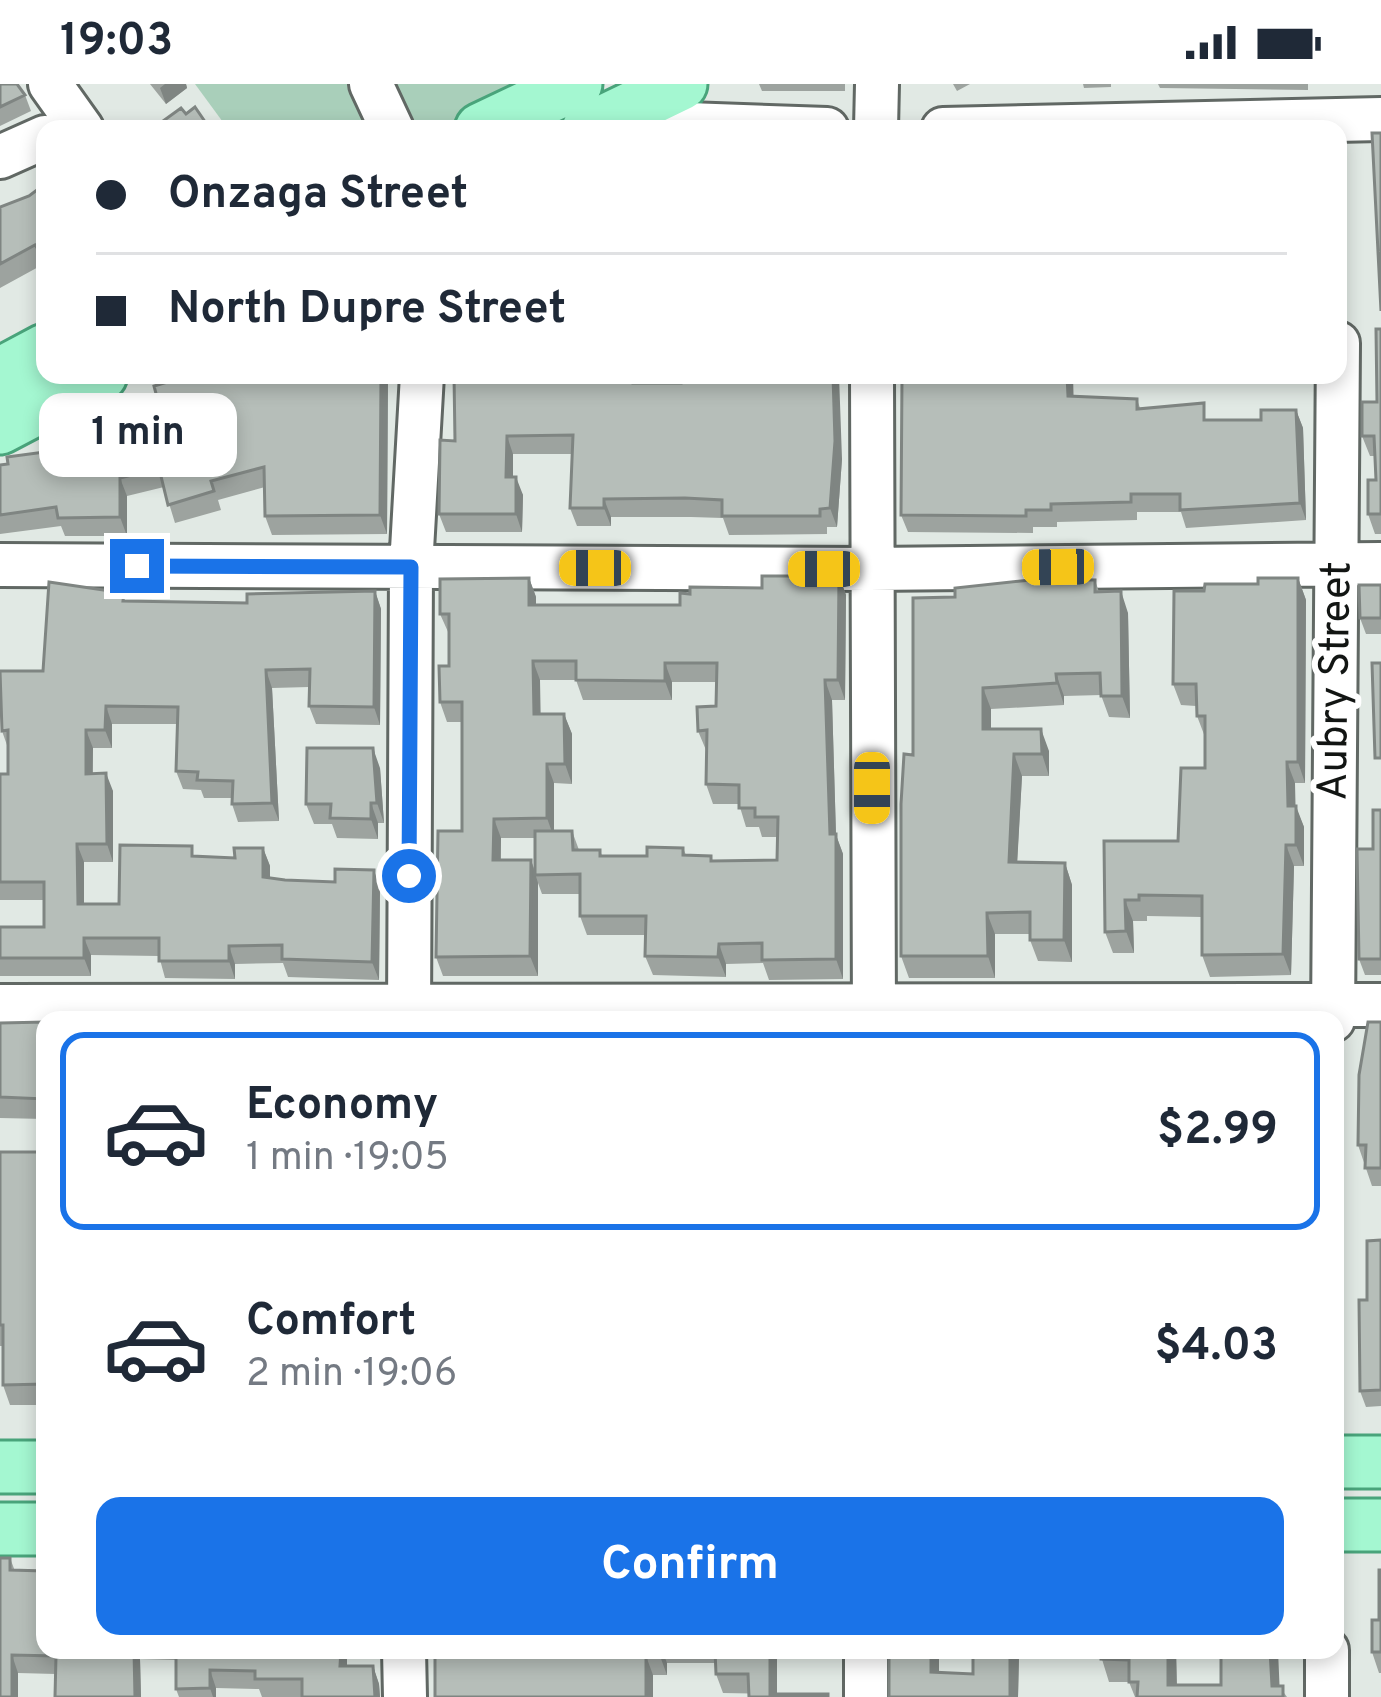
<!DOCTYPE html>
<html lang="en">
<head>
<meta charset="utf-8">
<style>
  body { margin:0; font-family:Overpass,sans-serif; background:#f2f2f3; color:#1f2937; height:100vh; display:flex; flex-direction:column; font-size:45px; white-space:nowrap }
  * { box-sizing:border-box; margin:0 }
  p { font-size:39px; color:#747a83 }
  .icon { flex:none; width:66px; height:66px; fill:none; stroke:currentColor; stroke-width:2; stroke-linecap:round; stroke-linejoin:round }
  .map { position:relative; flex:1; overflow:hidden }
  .details { position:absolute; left:36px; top:927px; width:1308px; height:648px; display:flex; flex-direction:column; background:#fff; border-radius:24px; box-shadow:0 6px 18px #0003 }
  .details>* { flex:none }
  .top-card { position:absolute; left:36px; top:36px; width:1311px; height:264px; border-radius:24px; box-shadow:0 6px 18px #0003; display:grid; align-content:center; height:264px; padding:0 60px; background:#fff }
  .end { position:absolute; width:54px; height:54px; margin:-27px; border:15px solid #1a73e8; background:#fff; box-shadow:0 0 0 6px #fff }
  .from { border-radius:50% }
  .bubble { position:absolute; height:84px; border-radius:24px; background:#fff; box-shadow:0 6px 18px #0003; font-size:39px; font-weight:700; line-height:84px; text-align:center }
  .car { position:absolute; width:36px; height:72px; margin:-36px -18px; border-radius:15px; box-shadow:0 0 9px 3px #0007; background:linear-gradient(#f5c518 24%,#345 0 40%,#f5c518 0 76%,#345 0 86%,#f5c518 0) }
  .top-card b { display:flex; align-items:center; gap:42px; height:114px; font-size:45px }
  .top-card b+b { border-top:3px solid #e0e1e3 }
  .top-card i { width:30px; height:30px; background:#1f2937 }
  ul { padding:21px 0 0; list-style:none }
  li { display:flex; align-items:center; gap:36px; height:198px; margin:0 24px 18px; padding:0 36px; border:6px solid transparent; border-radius:24px }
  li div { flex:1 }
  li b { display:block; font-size:45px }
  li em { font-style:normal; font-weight:700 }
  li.current { border-color:#1a73e8 }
  li>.icon { width:108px; height:108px; stroke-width:1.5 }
  .cta { display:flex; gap:24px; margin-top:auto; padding:24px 60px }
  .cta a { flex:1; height:138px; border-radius:24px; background:#1a73e8; color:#fff; font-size:48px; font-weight:700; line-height:138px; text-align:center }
  .status { display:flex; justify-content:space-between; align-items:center; height:84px; padding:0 60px; background:#fff; direction:ltr }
  .status svg { height:33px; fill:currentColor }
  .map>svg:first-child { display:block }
</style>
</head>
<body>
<div class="status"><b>19:03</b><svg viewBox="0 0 49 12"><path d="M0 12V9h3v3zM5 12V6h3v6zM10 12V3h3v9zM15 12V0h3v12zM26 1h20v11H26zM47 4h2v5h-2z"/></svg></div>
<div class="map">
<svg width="1381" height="1613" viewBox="0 0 1381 1613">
  <rect width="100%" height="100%" fill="#e1e9e4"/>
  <path fill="#a9cfba" d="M195 0H522L438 45H228Z"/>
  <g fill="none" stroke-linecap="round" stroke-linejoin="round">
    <defs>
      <path id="minor" d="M50 0 82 45
        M371 0 392 45
        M605 37 827 45
        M876 45 877 0
        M943 45 1381 35
        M0 73 45 53
        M872 291 874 936
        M0 481 870 485 1381 480
        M0 922 1381 921
        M409 936 411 483 422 291
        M1333 936 1338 259
        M404 1566 405 1613
        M866 1613V1566
        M1327 1613V1566"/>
      <path id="major" d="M481 45 576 0
        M588 45 681 0
        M0 290 45 266
        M0 344 101 291
        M1335 1378H1381
        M0 1383H45
        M1335 1441H1381
        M0 1445H45"/>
    </defs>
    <use href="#minor" stroke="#616864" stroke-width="48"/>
    <use href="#major" stroke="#49a47b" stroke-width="57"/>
    <use href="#minor" stroke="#fff" stroke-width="42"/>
    <use href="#major" stroke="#a4f7d1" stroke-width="51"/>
  </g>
  <path fill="#9da39f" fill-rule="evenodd" d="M0 0 25 11 31 27 0 42Z
    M150 0H186L187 4 166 20Z
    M759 0H845V7H762Z
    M953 0H970L957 7Z
    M1083 0H1111V3L1084 4Z
    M1158 0H1308V6L1160 4Z
    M45 100V185L42 181 0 204V123L29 112Z
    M1381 245V450H1375L1368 430 1376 396 1375 372H1370L1362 352 1377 318Z
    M388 291 387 450 272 451 265 432V403L218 416 221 426 175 439 164 403 127 412V452H65L61 442 0 450V381L110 352 112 362Z
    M454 291H640V299L842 375 837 443H827V450L729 451 723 434 691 433H611V442H577L570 424 573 370H513V393L523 411 522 448H446L439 430 455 357Z
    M1224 291H1310V299L1226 298Z
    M910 293 1074 312 1137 315 1140 324 1210 336H1261L1296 326 1303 344 1306 436 1186 444 1181 428H1137V436L1057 438V443H1033V449L908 448 901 431Z
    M839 492 846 511 845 616H832L836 751 843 770V895L769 896 763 879 726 880V893L653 891 645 872 646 851H587L580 832V810H542L538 799V892H443L436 873 462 747V638H447L440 618 449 582V550L440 530 529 494 536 513V521H680L762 504ZM540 596H576L583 616H672V598H716V622L698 647 706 666V700L713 720H739L746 743H759L762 753H778L777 776 713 777 686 771 683 764 647 772H602L600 766H579L572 747H554V699L572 700V650L564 630H540ZM501 754H535V787L531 776H501Z
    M1298 494 1306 516 1305 699H1295V722L1304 743V782H1294L1291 891 1210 893 1202 871V833L1147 832V837H1133L1134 869H1113L1105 848 1104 757H1178L1205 684V653L1197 632 1196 622 1181 621 1173 600 1204 507Z
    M1095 496 1099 508 1128 529 1130 634 1109 633 1101 611 1064 612V621L991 625V645L1049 667V692H1022L1017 778 1065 779 1072 801V878L1038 877 1030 856V850H995V894H909L901 872 913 671 955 513Z
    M1381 501V550H1366L1360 534Z
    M375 507 381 525 380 641 316 640 309 622V603L272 604 279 737 238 738 232 720V714H204L201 706 183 705 176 687 178 640H112V664H93V689L113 707V778H84V820H119L195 772 235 774 263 764 270 782V794L380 804 379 896 288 893 283 879 235 880V895L165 894 159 872 91 871V892H0V843H44V816H0V690H8V664L2 647V628H0V587H43L127 517 247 519Z
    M380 684 384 739H378V755L337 754 332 740H314L306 720Z
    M1381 726V891H1365L1359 875 1373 765Z
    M45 938V1035L0 1034V939Z
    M1381 938V1102H1372L1358 1061Z
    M0 1068H45V1321H10L3 1301V1262H0Z
    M1381 1156V1322L1366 1323 1360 1307 1367 1216Z
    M10 1474 45 1566H347V1582H373L379 1600 380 1613H262L259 1605 216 1604V1613H179L176 1605V1576L140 1575 141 1613H55L56 1590 18 1589 0 1613Z
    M1381 1486V1589H1379L1372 1568 1379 1536Z
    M435 1566H777V1610L723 1609 716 1590V1579H667V1591H653Z
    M889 1566H1176L1177 1601 1279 1602 1287 1613H1135L1129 1598H1109L1101 1572H1019L1018 1613H889ZM939 1568H973V1590L939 1588Z"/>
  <path fill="#7f8582" d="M165 0H186L187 4 166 20 160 4Z
    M381 291H388L387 450 380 431Z
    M633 291H640L639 318 633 299Z
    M833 291H839L842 375 837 443 830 424Z
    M1067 291H1073L1074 329 1068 312Z
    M1296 326 1303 344 1306 436 1300 419Z
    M507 352 513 370V411L506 393Z
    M516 393 523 411 522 448 516 430Z
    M120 394 127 412V452L120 433Z
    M604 415 611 433V442L604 424Z
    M839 492 846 511 845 616 838 596Z
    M529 494 536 513V541L529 521Z
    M1298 494 1306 516 1305 699 1298 678Z
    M375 507 381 525 380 641 374 623Z
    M1121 507 1128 529 1130 634 1122 612Z
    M533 577 540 596 541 650 534 630Z
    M665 579 672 598V616L665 597Z
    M266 586 272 604 279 737 272 719Z
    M1056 590 1064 612V621L1057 599Z
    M825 596 832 616 836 751 843 770V895L836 875Z
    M983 604 991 625V667L983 645Z
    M106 622 112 640V664L105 646Z
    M564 630 572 650V700L565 680Z
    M1041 645 1049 667V692L1042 670Z
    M86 646 93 664 92 707 86 690Z
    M373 664 380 684 384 739 377 719Z
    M1014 670 1022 692 1016 800 1009 778Z
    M1287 678 1295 699 1296 743 1288 722Z
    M547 680 554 699V754L547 734Z
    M106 689 113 707V778L107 760Z
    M371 719 378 739V755L371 735Z
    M1296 722 1304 743V782L1296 761Z
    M494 735 501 754 500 795 493 776Z
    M77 760 84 778V838L78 820Z
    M1286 761 1294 782 1291 891 1283 870Z
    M263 764 270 782V811L263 793Z
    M531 776 538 799V892L530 872Z
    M1065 779 1072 801V878L1064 856Z
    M374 786 380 804 379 896 372 878Z
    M1125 816 1133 837 1134 869 1126 847Z
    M987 829 995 850V894L988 872Z
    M84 854 91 871V892L84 874Z
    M719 860 726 880V893L718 873Z
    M229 862 235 880V895L229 877Z
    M134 1566H137L140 1575 141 1613H135Z
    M341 1566H347V1600L340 1582Z
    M660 1566H662L667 1579V1591L660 1572Z
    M770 1566H777V1613L770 1610Z
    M931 1566H938L939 1568V1610L931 1588Z
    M1010 1566H1016L1019 1572 1018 1613H1010Z
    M1168 1566H1176L1177 1613 1168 1601Z
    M1270 1566H1278L1280 1613 1272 1602Z
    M12 1571 18 1589V1613H12Z
    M646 1572 653 1591V1613H646Z
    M373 1582 379 1600 380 1613H375Z
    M210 1586 216 1604V1613H213L210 1604Z"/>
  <path fill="#b6beb9" stroke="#7f8582" stroke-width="3" d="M0 0H17L25 11 0 23Z
    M195 23 210 45H152L181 24 186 30Z
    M1372 49H1381V227Z
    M45 100V175L35 161 0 180V123L29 112Z
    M1376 245H1381V430H1368V396H1376L1374 352H1362V318H1377Z
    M191 291H381L380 431 265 432 264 383 211 397 214 407 168 421 159 384 120 394V433L58 434 56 423 0 431V381L8 380 7 373 67 365 62 344 103 333 110 363 166 348 154 302Z
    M454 291H633V299H681V291H833L835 357 830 424 820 425V432H722V416L685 414 604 415V424H570L573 351 507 352 506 393H516V430H439L440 356 455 357Z
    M910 291H1067L1068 312 1137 315V325L1204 319V336H1261V326H1296L1300 419 1180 426V410H1131V418L1051 420V426H1026V432L901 431 902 293H910Z
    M762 492H839L838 596H825L830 750H836V875L762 876V859L719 860 718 873 645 872 646 832H580V790L535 791V747H572L573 766H600V772H647V763L683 764V771L711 772V777L777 776 778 733H755V724H739V701L706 700 707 646 698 647 697 623 716 622 717 579H665V597L576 596V577H533L534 630H564L565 680H547V734L494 735 493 776H531L530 872 436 873 438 747H462V618H440L439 582H449V530H440V495L529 494V521H680V509L690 510V503L762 504Z
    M1258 494H1298V678H1287L1288 722H1296V761H1286L1283 870 1202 871V812L1139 811V816H1125L1126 847 1105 848 1104 757H1178L1181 684H1205V632H1197L1196 600H1173L1174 507H1204L1205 500H1258Z
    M1040 495 1095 496V508L1121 507 1122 612H1101L1100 589 1056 590 1057 599 983 604V645H1041L1042 670H1014L1009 778 1065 779 1064 856H1030V828L987 829 988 872H901V720L904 670 913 671V514L955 513V504Z
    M49 498 124 509 123 517 247 519V510L375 507 374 623 309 622 310 585 266 586 272 719 232 720 233 697 197 696 198 688 176 687 178 623 106 622 105 646H86V690L106 689 107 760H77L78 820H119L120 761 192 762V772L235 774 234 764H263V793L285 796 335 798V785L374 786 372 878 282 875V861L229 862V877H159V854H84V874H0V843H44V798H0V690H8V646L2 647 0 587H43Z
    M1359 501H1381V534H1360Z
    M1372 579H1381V674H1375Z
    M307 664H373L377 719H371V735L330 734 331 720H306Z
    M1373 726H1381V875H1359L1357 765H1373Z
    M904 935H1175V936H904Z
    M45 938V1015L0 1013V939Z
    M1368 938H1381V1084H1365L1366 1061H1358L1359 991Z
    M0 1068H45V1300L3 1301V1241H0Z
    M1381 1156V1306L1360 1307 1359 1216H1367V1157Z
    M0 1474H10V1486L45 1487V1566H134L135 1613H55L56 1572 12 1571V1613H0Z
    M1379 1486H1381V1568H1372V1536H1379Z
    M176 1566H341L340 1582H373L375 1613H302V1595H255V1587L210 1586V1604L176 1605Z
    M435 1566H660V1572H646V1613H435Z
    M715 1566H770V1610H828V1613H749L748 1590H716Z
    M889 1566H931V1588L973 1590V1566H1010V1613H889Z
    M1101 1566H1168V1601H1221V1566H1270L1272 1602H1283V1613H1137L1138 1598H1129V1576L1101 1575Z"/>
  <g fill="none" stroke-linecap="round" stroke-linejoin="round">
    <path stroke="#1a73e8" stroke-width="15" d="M137 482 411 483 409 792"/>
  </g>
  <g text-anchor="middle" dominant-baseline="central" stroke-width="12" stroke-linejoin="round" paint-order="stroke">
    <g font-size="42" fill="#121513" stroke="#fff">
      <text transform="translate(1337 597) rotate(-89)">Aubry Street</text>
    </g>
  </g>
</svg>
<i class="end from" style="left:409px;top:792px"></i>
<i class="end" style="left:137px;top:482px"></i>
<div class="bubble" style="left:39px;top:309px;width:198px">1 min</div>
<i class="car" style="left:1058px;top:483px;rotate:269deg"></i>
<i class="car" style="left:595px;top:484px;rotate:270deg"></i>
<i class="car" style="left:824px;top:485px;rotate:270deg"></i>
<i class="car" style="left:872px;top:704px;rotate:180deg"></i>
<div class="top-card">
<b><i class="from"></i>Onzaga Street</b>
<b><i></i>North Dupre Street</b>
</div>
<section class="details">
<ul>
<li class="current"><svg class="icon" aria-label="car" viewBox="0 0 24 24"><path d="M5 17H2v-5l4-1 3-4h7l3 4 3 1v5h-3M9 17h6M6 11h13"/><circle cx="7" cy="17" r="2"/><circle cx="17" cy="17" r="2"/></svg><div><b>Economy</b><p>1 min · 19:05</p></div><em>$2.99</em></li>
<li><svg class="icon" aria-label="car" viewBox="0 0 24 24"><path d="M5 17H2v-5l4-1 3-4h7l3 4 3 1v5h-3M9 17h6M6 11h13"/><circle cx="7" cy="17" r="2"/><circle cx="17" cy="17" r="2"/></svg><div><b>Comfort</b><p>2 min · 19:06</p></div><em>$4.03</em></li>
</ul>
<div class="cta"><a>Confirm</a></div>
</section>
</div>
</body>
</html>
